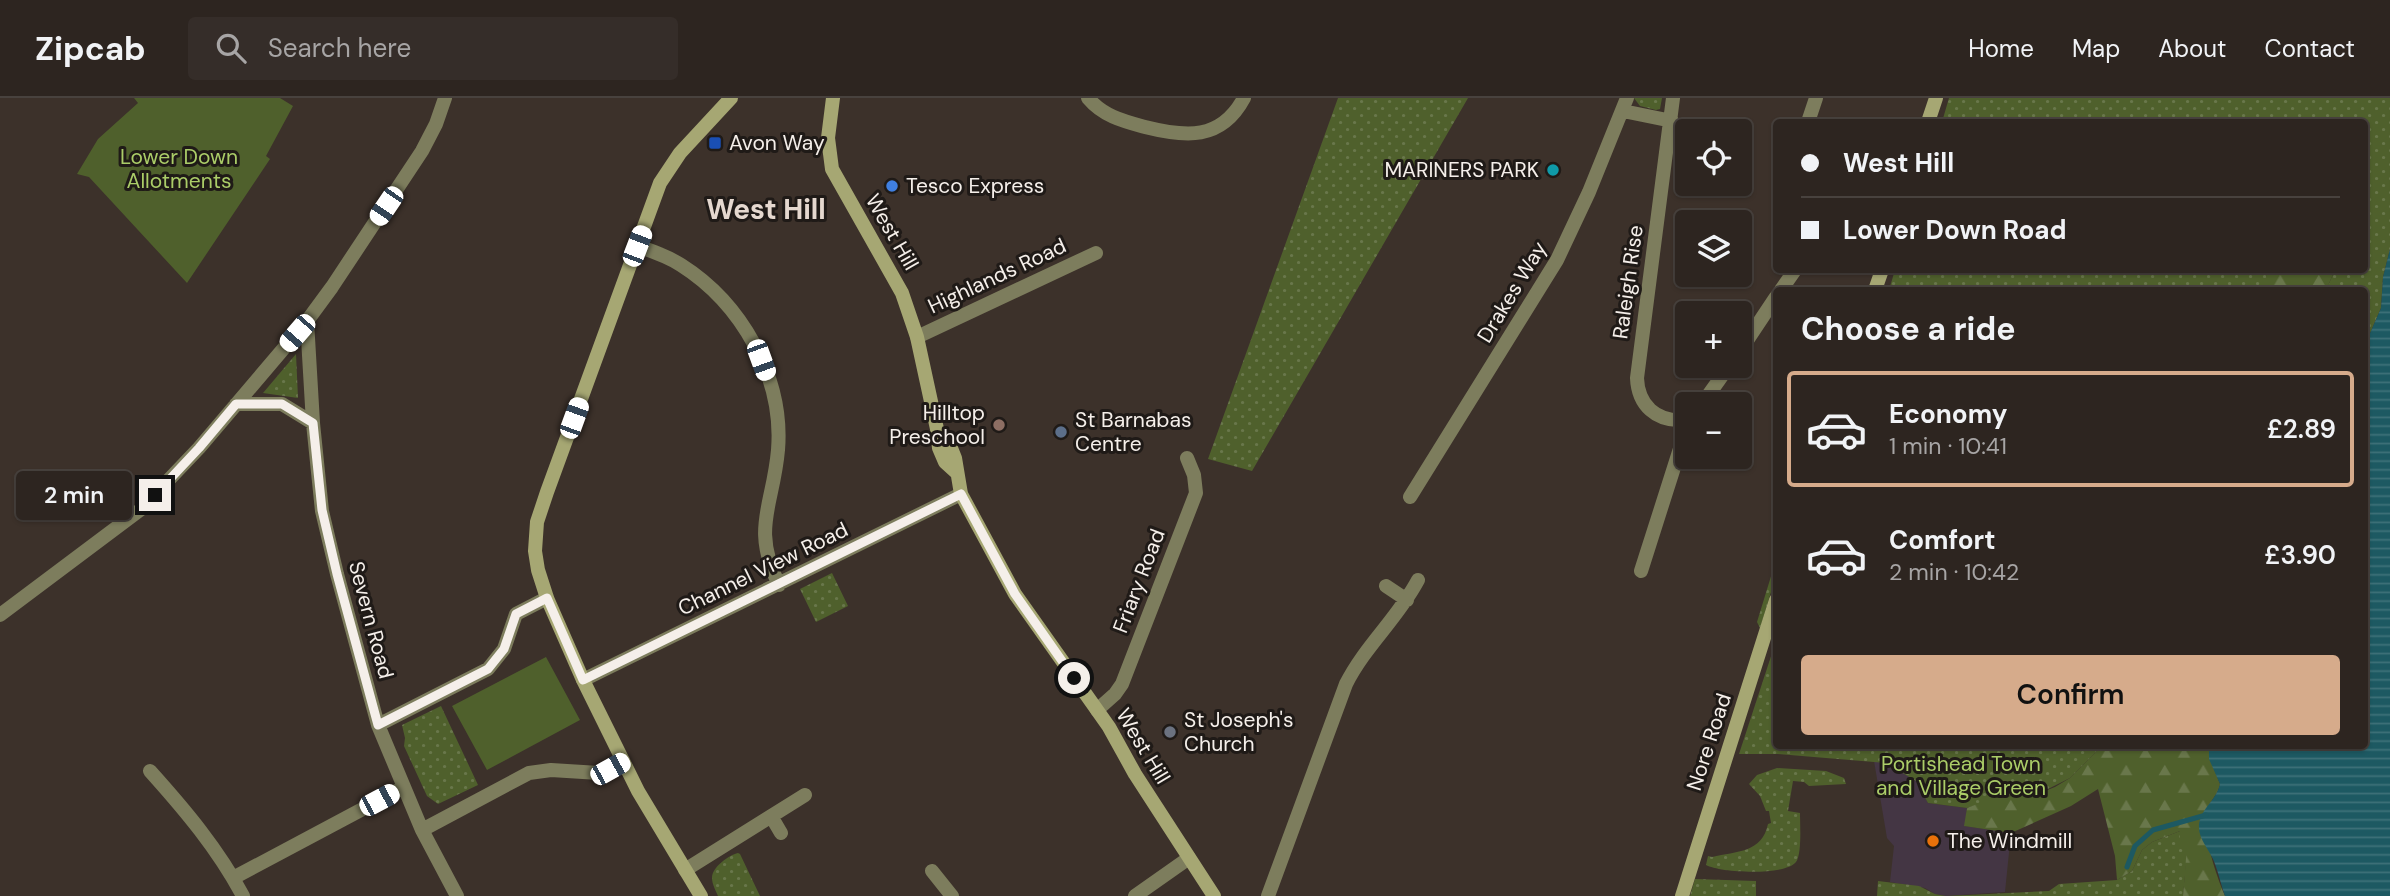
<!DOCTYPE html>
<html lang="en">
<head>
<meta charset="utf-8">
<style>
  body { margin:0; font-family:"DM Sans",sans-serif; background:#352d29; color:#f1f3f6; height:100vh; display:flex; flex-direction:column; font-size:26px; white-space:nowrap }
  * { box-sizing:border-box; margin:0 }
  p { font-size:23px; color:#a7a5a5 }
  .icon { flex:none; width:38px; height:38px; fill:none; stroke:currentColor; stroke-width:2; stroke-linecap:round; stroke-linejoin:round }
  .map { position:relative; flex:1; overflow:hidden }
  .sheet { position:absolute; left:1773px; top:189px; width:595px; height:462px; display:flex; flex-direction:column; background:#2d2520; border-radius:7px; box-shadow:0 2px 5px #0004,0 0 0 2px #48423e }
  .sheet>* { flex:none }
  .hud { position:absolute; left:1773px; top:21px; width:595px; height:154px; border-radius:7px; box-shadow:0 2px 5px #0004,0 0 0 2px #48423e; display:grid; align-content:center; height:154px; padding:0 28px; background:#2d2520 }
  .controls { position:absolute; left:1675px; top:21px; display:grid; gap:14px }
  .controls a { display:grid; place-items:center; width:77px; height:77px; border-radius:7px; background:#2d2520; box-shadow:0 2px 5px #0004,0 0 0 2px #48423e; font-size:35px }
  .end { position:absolute; width:32px; height:32px; margin:-16px; border:9px solid #f5efea; background:#111; box-shadow:0 0 0 4px #111 }
  .from { border-radius:50% }
  .bubble { position:absolute; height:49px; border-radius:7px; background:#2d2520; box-shadow:0 2px 5px #0004,0 0 0 2px #48423e; font-size:23px; font-weight:600; line-height:49px; text-align:center }
  .car { position:absolute; width:21px; height:42px; margin:-21px -10px; border-radius:9px; box-shadow:0 0 5px 2px #0007; background:linear-gradient(#fff 24%,#345 0 40%,#fff 0 76%,#345 0 86%,#fff 0) }
  .hud b { display:flex; align-items:center; gap:24px; height:66px; font-size:26px }
  .hud b+b { border-top:2px solid #48423e }
  .hud i { width:18px; height:18px; background:#f1f3f6 }
  ul { padding:0; list-style:none }
  li { display:flex; align-items:center; gap:21px; height:116px; margin:0 14px 10px; padding:0 14px; border:4px solid transparent; border-radius:7px }
  li div { flex:1 }
  li b { display:block; font-size:26px }
  li em { font-style:normal; font-weight:600 }
  li.current { border-color:#d6ab8b }
  li>.icon { width:63px; height:63px; stroke-width:1.5 }
  h2 { padding:0 28px; font-size:32px; line-height:84px }
  .cta { display:flex; gap:14px; margin-top:auto; padding:14px 28px }
  .cta a { flex:1; height:80px; border-radius:7px; background:#d6ab8b; color:#111; font-size:28px; font-weight:600; line-height:80px; text-align:center }
  header { display:flex; align-items:center; gap:42px; box-sizing:border-box; height:98px; padding:0 35px; background:#2d2520; border-bottom:2px solid #48423e }
  header strong { font-size:33px }
  nav { display:flex; gap:38px; margin-inline-start:auto; font-size:24px }
  .search { width:490px; height:63px; background:#352d29; display:flex; align-items:center; gap:18px; box-sizing:border-box; padding:0 24px; border-radius:7px; color:#a7a5a5; font-size:26px }
  .map>svg:first-child { display:block }
</style>
</head>
<body>
<header>
<strong>Zipcab</strong>
<div class="search"><svg class="icon" aria-label="search" viewBox="0 0 24 24"><circle cx="10" cy="10" r="6"/><path d="M15 15l6 6"/></svg>Search here</div>
<nav><a>Home</a><a>Map</a><a>About</a><a>Contact</a></nav>
</header>
<div class="map">
<svg width="2390" height="798" viewBox="0 0 2390 798">
  <defs>
    <pattern id="grass-dots" width="8" height="8" patternUnits="userSpaceOnUse" patternTransform="scale(1.75)"><rect width="8" height="8" fill="#4f602c"/><path d="M2 2h.1M6 6h.1" fill="none" stroke="#69774b" stroke-width="1.8" stroke-linecap="round"/></pattern>
    <pattern id="forest-firs" width="22" height="20" patternUnits="userSpaceOnUse" patternTransform="scale(1.75)"><rect width="22" height="20" fill="#4f602c"/><path d="M5 1l3.5 6h-7zM16 11l3.5 6h-7z" fill="#69774b"/></pattern>
    <pattern id="water-rules" width="6" height="5" patternUnits="userSpaceOnUse" patternTransform="scale(1.75)"><rect width="6" height="5" fill="#1d5962"/><path d="M0 2.5h6" fill="none" stroke="#3e7179"/></pattern>
  </defs>
  <rect width="100%" height="100%" fill="#3c312a"/>
  <path fill="#443644" d="M1874 663 1893 667 1912 680 1918 685 1928 705 1967 710 1965 728 2011 735 2005 794 1946 798 1935 796 1925 790 1890 784 1894 748 1887 740Z"/>
  <path fill="url(#grass-dots)" d="M1338 0H1468L1252 373 1208 361Z
    M1634 0H1662L1660 11 1656 12 1640 8Z
    M1949 0H2390V151L2383 179 2381 210 2364 249V192H2326L2335 172H2364V24H1942Z
    M1895 172H2267L2266 187 2277 192H1889Z
    M296 256 298 300 263 295Z
    M1776 462V478L1760 530 1757 524Z
    M832 475 848 508 816 524 800 491Z
    M1776 543V648H2102L2070 680 2040 695 2004 698 1967 710 1928 705 1916 683 1886 665 1778 656H1739Z
    M441 608 478 687 438 706 427 698 404 648 405 640 402 627Z
    M1777 670 1826 673 1844 680 1846 686 1809 688 1804 684 1793 683 1788 713 1800 715C1800 726 1802 756 1796 764 1785 778 1721 775 1706 767L1708 758 1712 759C1737 753 1762 755 1768 726L1771 725 1769 713H1766L1760 698 1749 686 1757 677Z
    M2180 733 2188 746 2183 798H1877L1878 783 1919 788 1935 796 1946 798 2049 793 2059 786 2117 782 2132 773 2142 752 2152 744Z
    M738 755 740 756 760 798H718C716 793 712 786 712 780 712 769 729 757 738 755Z
    M1695 781 1756 783V798H1690Z"/>
  <path fill="url(#forest-firs)" d="M2267 172H2335L2326 192H2277L2265 187Z
    M2102 648H2209L2210 661 2220 686C2218 696 2211 702 2207 711 2200 730 2217 780 2225 798H2183L2187 748 2179 750 2180 733 2152 744 2142 752 2132 773 2117 782 2115 758 2098 691 2071 708 2011 735 1964 728 1967 710 1993 700 2040 695 2055 689 2070 680Z"/>
  <path fill="#4f602c" d="M134 0H280L293 8 266 58 270 61 187 185 89 79 77 76 98 41 138 5Z
    M546 559 580 622 487 672 452 608Z"/>
  <path fill="url(#water-rules)" d="M2390 151V798H2225C2221 787 2219 777 2215 766 2210 750 2193 738 2201 719 2205 708 2217 700 2220 686L2209 661V648H2364V249L2381 210 2383 179Z"/>
  <g fill="none" stroke-linecap="round" stroke-linejoin="round">
    <path stroke="#1d5962" stroke-width="5" d="M2127 769 2135 748 2153 732 2206 717"/>
    <path stroke="#7d7d5d" stroke-width="14" d="M1088 0C1103 18 1123 23 1145 29 1185 39 1221 43 1244 0
      M1673 0 1637 280C1638 307 1656 324 1684 322
      M1623 13 1672 23
      M1808 24 1816 0
      M637 148C652 153 667 158 681 167 741 205 784 279 778 352 773 409 751 429 779 487
      M1781 192 1795 172
      M307 223 313 325 322 413 337 476 378 627 422 732 457 798
      M917 239 1096 155
      M1740 253 1776 199
      M236 306H282L313 325
      M1702 306 1729 268
      M1410 399 1557 162 1589 94 1627 0
      M1641 473 1685 335 1684 322 1687 320
      M1386 488 1407 502
      M0 517 140 412 199 350 307 223 332 189 422 53 436 26 445 0
      M583 582 961 396
      M1097 612 1115 596 1122 586 1196 395 1194 377 1187 360
      M378 627 488 571 504 551 516 516 547 500
      M150 673C185 712 218 751 243 798
      M771 718 781 735
      M422 732 529 675 551 672 599 675 623 663
      M685 772 805 697
      M932 773 952 798
      M233 780 404 689
      M1135 798 1189 760
      M1268 798 1346 586C1365 548 1398 520 1418 482"/>
    <path stroke="#a6a773" stroke-width="14" d="M833 0 828 40 832 71 902 195 917 239 937 331 939 350 945 364 956 374
      M1928 24 1936 0
      M1875 192 1882 172
      M937 331 949 345 955 360 961 396 1015 496 1109 629 1135 676 1214 798
      M701 798 638 693 583 582 547 500 538 472 535 453 537 424 547 394 660 85 680 55 731 0
      M1682 798 1776 502"/>
  </g>
  <g fill="none" stroke-linecap="round" stroke-linejoin="round">
    <path stroke="#f5efea" stroke-width="9" d="M155 397 199 350 236 306H282L313 325 322 412 337 476 378 627 488 571 504 551 516 516 547 500 583 582 961 396 1015 496 1074 580"/>
  </g>
  <rect fill="#1a4fb4" stroke="#1f1a17" stroke-width="2.5" x="708" y="38" width="14" height="14" rx="3.5"/>
  <circle fill="#0f9aa8" stroke="#1f1a17" stroke-width="2.5" cx="1553" cy="72" r="7"/>
  <circle fill="#3f7fe0" stroke="#1f1a17" stroke-width="2.5" cx="892" cy="88" r="7"/>
  <circle fill="#8d6e63" stroke="#1f1a17" stroke-width="2.5" cx="999" cy="327" r="7"/>
  <circle fill="#5c6f8a" stroke="#1f1a17" stroke-width="2.5" cx="1061" cy="334" r="7"/>
  <circle fill="#6b7280" stroke="#1f1a17" stroke-width="2.5" cx="1170" cy="634" r="7"/>
  <circle fill="#e8710a" stroke="#1f1a17" stroke-width="2.5" cx="1933" cy="743" r="7"/>
  <g text-anchor="middle" dominant-baseline="central" stroke-width="6" stroke-linejoin="round" paint-order="stroke">
    <g font-size="21" fill="#f5efea" stroke="#1f1a17" text-anchor="start">
      <text x="729" y="45">Avon Way</text>
      <text x="1539" y="72" text-anchor="end">MARINERS PARK</text>
      <text x="906" y="88">Tesco Express</text>
      <text x="985" y="315" text-anchor="end">Hilltop<tspan x="985" dy="24">Preschool</tspan></text>
      <text x="1075" y="322">St Barnabas<tspan x="1075" dy="24">Centre</tspan></text>
      <text x="1184" y="622">St Joseph's<tspan x="1184" dy="24">Church</tspan></text>
      <text x="1947" y="743">The Windmill</text>
    </g>
    <g font-size="21" fill="#abcd68" stroke="#1f1a17">
      <text x="179" y="59">Lower Down<tspan x="179" dy="24">Allotments</tspan></text>
      <text x="1961" y="666">Portishead Town<tspan x="1961" dy="24">and Village Green</tspan></text>
    </g>
    <g font-size="21" fill="#f5efea" stroke="#1f1a17">
      <text transform="translate(892 134) rotate(60)">West Hill</text>
      <text transform="translate(997 178) rotate(-25)">Highlands Road</text>
      <text transform="translate(1628 184) rotate(-82)">Raleigh Rise</text>
      <text transform="translate(1512 194) rotate(-59)">Drakes Way</text>
      <text transform="translate(763 471) rotate(-26)">Channel View Road</text>
      <text transform="translate(1139 483) rotate(-69)">Friary Road</text>
      <text transform="translate(371 522) rotate(75)">Severn Road</text>
      <text transform="translate(1709 644) rotate(-72)">Nore Road</text>
      <text transform="translate(1143 648) rotate(59)">West Hill</text>
    </g>
    <g font-size="28" font-weight="bold" fill="#e5d8cf" stroke="#1f1a17">
      <text x="766" y="111">West Hill</text>
    </g>
  </g>
</svg>
<div class="controls">
<a><svg class="icon" aria-label="locate" viewBox="0 0 24 24"><circle cx="12" cy="12" r="6"/><path d="M12 2v4M12 18v4M2 12h4M18 12h4"/></svg></a>
<a><svg class="icon" aria-label="layers" viewBox="0 0 24 24"><path d="M12 4l9 5-9 5-9-5zM3 14l9 5 9-5"/></svg></a>
<a>+</a>
<a>−</a>
</div>
<i class="end from" style="left:1074px;top:580px"></i>
<i class="end" style="left:155px;top:397px"></i>
<div class="bubble" style="left:16px;top:373px;width:116px">2 min</div>
<i class="car" style="left:386px;top:108px;rotate:214deg"></i>
<i class="car" style="left:637px;top:148px;rotate:21deg"></i>
<i class="car" style="left:297px;top:235px;rotate:221deg"></i>
<i class="car" style="left:761px;top:262px;rotate:160deg"></i>
<i class="car" style="left:574px;top:320px;rotate:20deg"></i>
<i class="car" style="left:610px;top:671px;rotate:61deg"></i>
<i class="car" style="left:379px;top:702px;rotate:62deg"></i>
<div class="hud">
<b><i class="from"></i>West Hill</b>
<b><i></i>Lower Down Road</b>
</div>
<section class="sheet">
<h2>Choose a ride</h2>
<ul>
<li class="current"><svg class="icon" aria-label="car" viewBox="0 0 24 24"><path d="M5 17H2v-5l4-1 3-4h7l3 4 3 1v5h-3M9 17h6M6 11h13"/><circle cx="7" cy="17" r="2"/><circle cx="17" cy="17" r="2"/></svg><div><b>Economy</b><p>1 min · 10:41</p></div><em>£2.89</em></li>
<li><svg class="icon" aria-label="car" viewBox="0 0 24 24"><path d="M5 17H2v-5l4-1 3-4h7l3 4 3 1v5h-3M9 17h6M6 11h13"/><circle cx="7" cy="17" r="2"/><circle cx="17" cy="17" r="2"/></svg><div><b>Comfort</b><p>2 min · 10:42</p></div><em>£3.90</em></li>
</ul>
<div class="cta"><a>Confirm</a></div>
</section>
</div>
</body>
</html>
